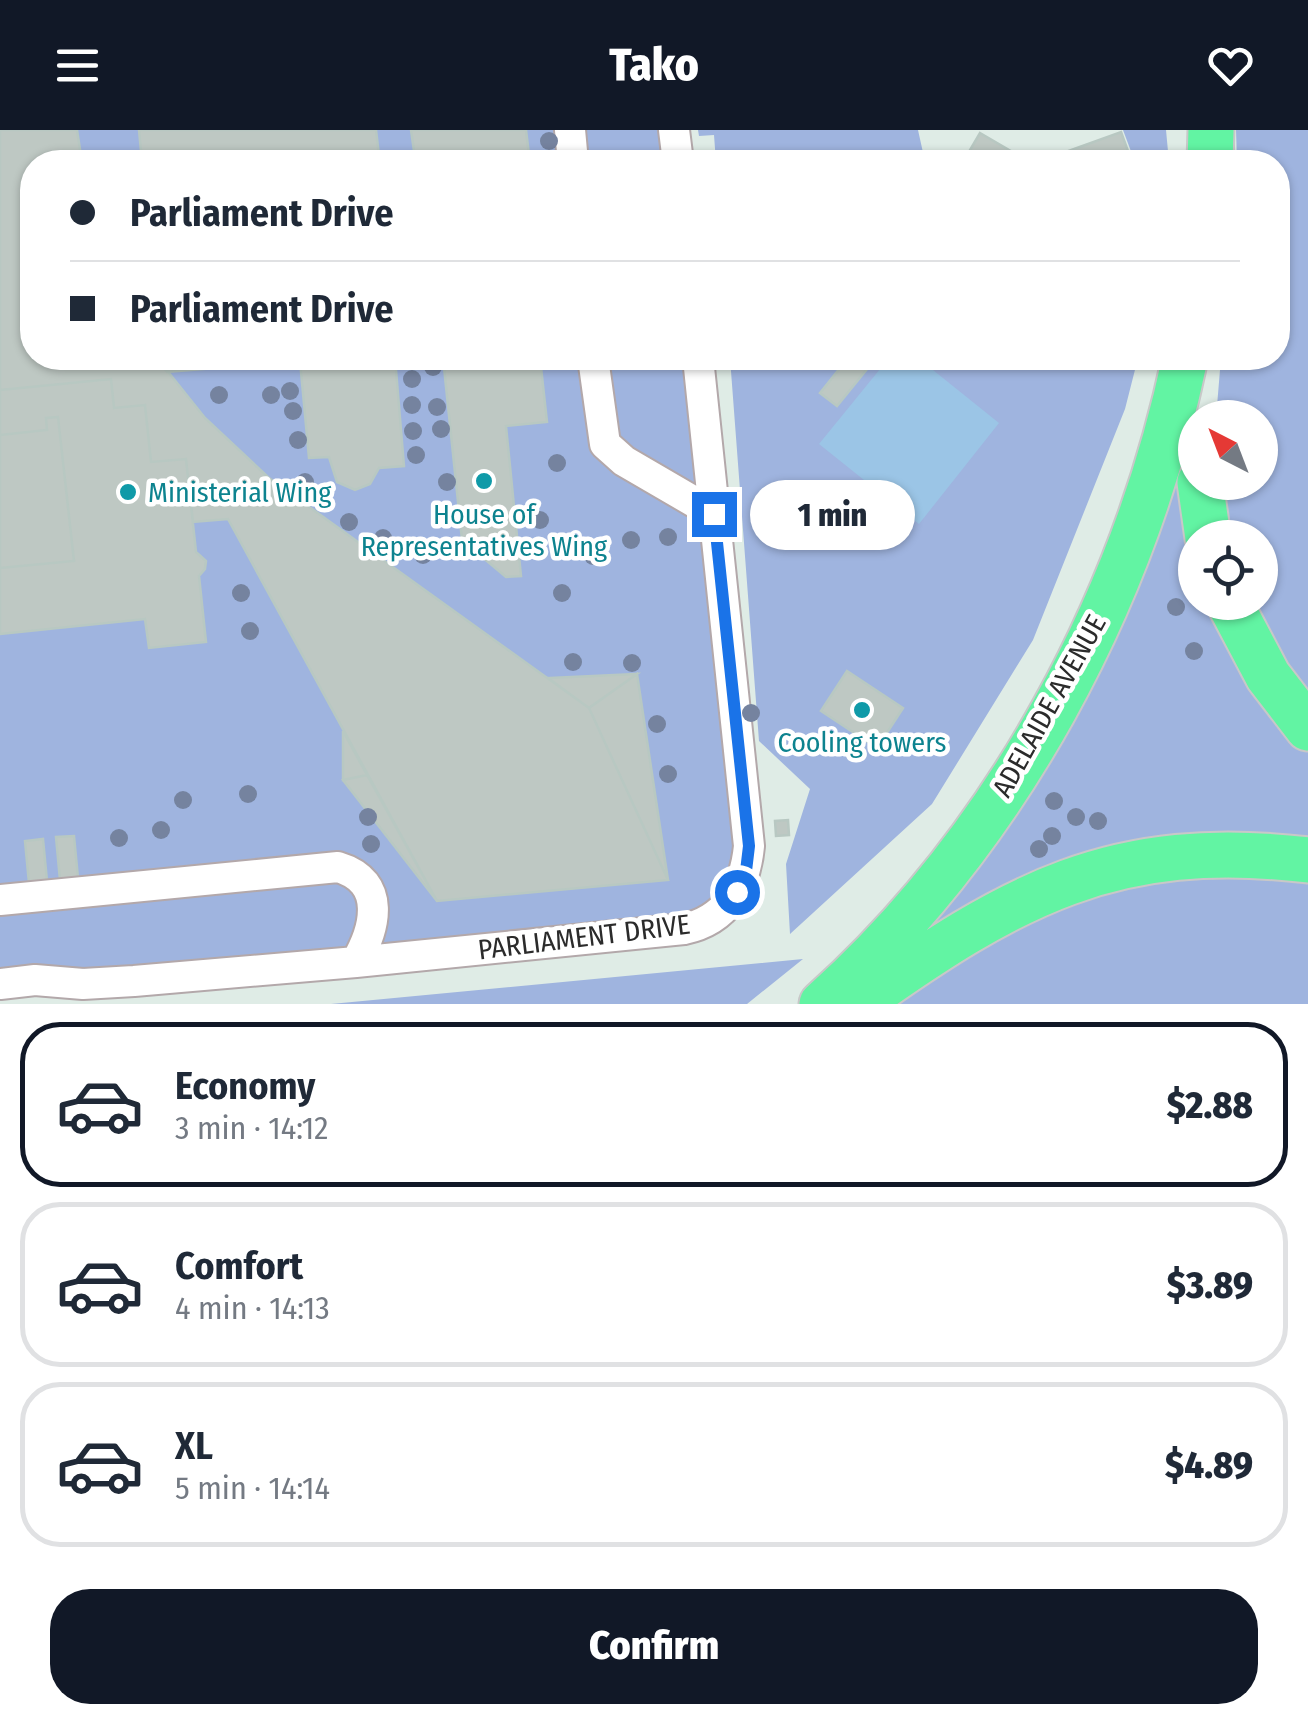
<!DOCTYPE html>
<html lang="en">
<head>
<meta charset="utf-8">
<style>
  body { margin:0; font-family:"Fira Sans Condensed",sans-serif; background:#f6f6f7; color:#1f2937; height:100vh; display:flex; flex-direction:column; font-size:38px; white-space:nowrap }
  * { box-sizing:border-box; margin:0 }
  p { font-size:32px; color:#747a83 }
  .icon { flex:none; width:55px; height:55px; fill:none; stroke:currentColor; stroke-width:2; stroke-linecap:round; stroke-linejoin:round }
  .map { position:relative; height:874px; overflow:hidden }
  .side { display:flex; flex-direction:column; background:#fff; flex:1 }
  .side>* { flex:none }
  .guide { position:absolute; left:20px; top:20px; width:1270px; height:220px; border-radius:40px; box-shadow:0 2px 8px #0004; display:grid; align-content:center; height:220px; padding:0 50px; background:#fff }
  .needle { width:65px; rotate:318deg }
  .controls { position:absolute; left:1178px; top:270px; display:grid; gap:20px }
  .controls a { display:grid; place-items:center; width:100px; height:100px; border-radius:50%; background:#fff; box-shadow:0 2px 8px #0004; font-size:50px }
  .end { position:absolute; width:45px; height:45px; margin:-22px; border:12px solid #1a73e8; background:#fff; box-shadow:0 0 0 5px #fff }
  .from { border-radius:50% }
  .bubble { position:absolute; height:70px; border-radius:35px; background:#fff; box-shadow:0 2px 8px #0004; font-size:32px; font-weight:800; line-height:70px; text-align:center }
  .guide b { display:flex; align-items:center; gap:35px; height:95px; font-size:38px }
  .guide b+b { border-top:2px solid #e0e1e3 }
  .guide i { width:25px; height:25px; background:#1f2937 }
  ul { padding:18px 0 0; list-style:none }
  li { display:flex; align-items:center; gap:30px; height:165px; margin:0 20px 15px; padding:0 30px; border:5px solid #e0e1e3; border-radius:40px }
  li div { flex:1 }
  li b { display:block; font-size:38px }
  li em { font-style:normal; font-weight:800 }
  li.current { border-color:#111827 }
  li>.icon { width:90px; height:90px; stroke-width:1.5 }
  .action { display:flex; gap:20px; margin-top:auto; padding:20px 50px }
  .action a { flex:1; height:115px; border-radius:40px; background:#111827; color:#fff; font-size:40px; font-weight:800; line-height:115px; text-align:center }
  header { display:flex; justify-content:space-between; align-items:center; height:130px; padding:0 50px; background:#111827; color:#fff; font-size:45px; font-weight:800 }
  .map>svg:first-child { display:block }
</style>
</head>
<body>
<header><svg class="icon" aria-label="menu" viewBox="0 0 24 24"><path d="M4 6h16M4 12h16M4 18h16"/></svg>Tako<svg class="icon" aria-label="heart" viewBox="0 0 24 24"><path d="M12 20l-8-8c-3-5 5-10 8-4 3-6 11-1 8 4z"/></svg></header>
<div class="map">
<svg width="1308" height="874" viewBox="0 0 1308 874">
  <rect width="100%" height="100%" fill="#dfece6"/>
  <path fill="#9fb4df" d="M0 0H674L678 32H32V228H698L749 716 709 790 0 854Z
    M698 0H918L924 27 952 28 949 32H716L714 5 699 6Z
    M1123 0H1166L1169 32H1135Z
    M1236 0H1308V564L1280 533 1254 473 1260 472V408L1230 407 1224 353 1260 352V288H1216L1221 228H1278V32H1237Z
    M730 228H1138L1125 279 1033 510 932 674 790 804 786 734 810 659 759 611Z
    M1184 321 1187 365 1195 407V472L1215 473 1308 617V717L956 789 904 811Z
    M1169 742 1308 745V874H881L1015 788Z
    M803 829 747 874H331Z"/>
  <path fill="#9bc5e6" d="M889 228H918L999 293 919 394 819 314Z"/>
  <path fill="#bec8c3" stroke="#b8c8c2" stroke-width="2.5" d="M0 0H77L82 32H32V228H157L205 288 269 348 589 578 668 750 437 771 228 389 193 392 186 329 151 332 145 275 114 278 111 249 0 260Z
    M139 0H376L379 25 414 21 411 0H526L529 24 494 28V25L478 26 479 32H142Z
    M1121 2 1132 32H1063L1060 24Z
    M980 3 1014 23 1008 32H963Z
    M157 228H395L404 336 379 338 370 354 355 360 337 352 329 327 309 328 300 231 167 242Z
    M443 228H540L547 292 506 296 521 446 506 447 462 410Z
    M848 228H876L837 276 820 263Z
    M111 249 114 278 145 275 151 332 186 329 196 422 206 431 205 439 199 446 206 512 149 518 145 489 0 504V438L74 431 58 287 46 288 47 300 0 305V260Z
    M111 249 114 278 145 275 151 332 186 329 196 422 206 431 205 439 199 446 206 512 149 518 145 489 0 504V260Z
    M847 541 903 578 877 618 821 581Z
    M637 544 668 750 589 578Z
    M637 544 589 578 548 548Z
    M343 601 367 645 343 650Z
    M367 645 437 771 343 650Z
    M788 690 789 705 776 706 775 691Z
    M74 706 78 748 60 750 56 707Z
    M43 709 47 751 29 753 25 711Z"/>
  <g fill="none" stroke-linecap="round" stroke-linejoin="round">
    <defs>
      <path id="minor" d="M570 0 573 32
        M674 0 678 32
        M593 228 605 314 624 331 715 384
        M0 770 338 737C388 752 375 799 356 832
        M0 854 35 850 83 854 134 851 356 832 684 799C727 790 745 757 749 716L698 228"/>
      <path id="highway" d="M1210 32 1211 0
        M1200 352 1208 408
        M1229 472 1268 546 1308 598
        M822 874C1008 707 1134 471 1185 228
        M858 874C1012 765 1113 707 1308 730"/>
    </defs>
    <use href="#minor" stroke="#b3a8aa" stroke-width="34"/>
    <use href="#highway" stroke="#c8c8c8" stroke-width="49"/>
    <use href="#minor" stroke="#fff" stroke-width="30"/>
    <use href="#highway" stroke="#62f4a3" stroke-width="45"/>
  </g>
  <g fill="#75839f">
    <circle cx="549" cy="11" r="9"/>
    <circle cx="433" cy="237" r="9"/>
    <circle cx="412" cy="249" r="9"/>
    <circle cx="290" cy="261" r="9"/>
    <circle cx="219" cy="265" r="9"/>
    <circle cx="271" cy="265" r="9"/>
    <circle cx="412" cy="275" r="9"/>
    <circle cx="437" cy="277" r="9"/>
    <circle cx="293" cy="281" r="9"/>
    <circle cx="441" cy="299" r="9"/>
    <circle cx="413" cy="301" r="9"/>
    <circle cx="298" cy="310" r="9"/>
    <circle cx="416" cy="325" r="9"/>
    <circle cx="557" cy="333" r="9"/>
    <circle cx="305" cy="352" r="9"/>
    <circle cx="447" cy="352" r="9"/>
    <circle cx="540" cy="390" r="9"/>
    <circle cx="349" cy="392" r="9"/>
    <circle cx="668" cy="407" r="9"/>
    <circle cx="383" cy="408" r="9"/>
    <circle cx="631" cy="410" r="9"/>
    <circle cx="423" cy="425" r="9"/>
    <circle cx="593" cy="426" r="9"/>
    <circle cx="241" cy="463" r="9"/>
    <circle cx="562" cy="463" r="9"/>
    <circle cx="1176" cy="477" r="9"/>
    <circle cx="250" cy="501" r="9"/>
    <circle cx="1194" cy="521" r="9"/>
    <circle cx="573" cy="532" r="9"/>
    <circle cx="632" cy="533" r="9"/>
    <circle cx="751" cy="583" r="9"/>
    <circle cx="657" cy="594" r="9"/>
    <circle cx="668" cy="644" r="9"/>
    <circle cx="248" cy="664" r="9"/>
    <circle cx="183" cy="670" r="9"/>
    <circle cx="1054" cy="671" r="9"/>
    <circle cx="368" cy="687" r="9"/>
    <circle cx="1076" cy="687" r="9"/>
    <circle cx="1098" cy="691" r="9"/>
    <circle cx="161" cy="700" r="9"/>
    <circle cx="1052" cy="706" r="9"/>
    <circle cx="119" cy="708" r="9"/>
    <circle cx="371" cy="714" r="9"/>
    <circle cx="1039" cy="719" r="9"/>
  </g>
  <g fill="none" stroke-linecap="round" stroke-linejoin="round">
    <path stroke="#1a73e8" stroke-width="12" d="M714 384 749 716 746 741 737 762"/>
  </g>
  <g fill="#0f9aa8" stroke="#fff" stroke-width="4">
    <circle cx="484" cy="351" r="10"/>
    <circle cx="128" cy="362" r="10"/>
    <circle cx="862" cy="580" r="10"/>
  </g>
  <g text-anchor="middle" dominant-baseline="central" stroke-width="9" stroke-linejoin="round" paint-order="stroke">
    <g font-size="28" fill="#0d838f" stroke="#fff">
      <text x="148" y="362" text-anchor="start">Ministerial Wing</text>
      <text x="484" y="384">House of<tspan x="484" dy="32">Representatives Wing</tspan></text>
      <text x="862" y="612">Cooling towers</text>
    </g>
    <g font-size="28" fill="#2b2b2b" stroke="#fff">
      <text transform="translate(1049 576) rotate(-61)">ADELAIDE AVENUE</text>
      <text transform="translate(584 807) rotate(-7)">PARLIAMENT DRIVE</text>
    </g>
  </g>
</svg>
<div class="controls">
<a><svg class="needle" viewBox="-14 -14 28 28"><path d="M0-13l5 13h-10z" fill="#e53935"/><path d="M0 13l5-13h-10z" fill="#747a83"/></svg></a>
<a><svg class="icon" aria-label="locate" viewBox="0 0 24 24"><circle cx="12" cy="12" r="6"/><path d="M12 2v4M12 18v4M2 12h4M18 12h4"/></svg></a>
</div>
<i class="end from" style="left:737px;top:762px"></i>
<i class="end" style="left:714px;top:384px"></i>
<div class="bubble" style="left:750px;top:350px;width:165px">1 min</div>
<div class="guide">
<b><i class="from"></i>Parliament Drive</b>
<b><i></i>Parliament Drive</b>
</div>
</div>
<section class="side">
<ul>
<li class="current"><svg class="icon" aria-label="car" viewBox="0 0 24 24"><path d="M5 17H2v-5l4-1 3-4h7l3 4 3 1v5h-3M9 17h6M6 11h13"/><circle cx="7" cy="17" r="2"/><circle cx="17" cy="17" r="2"/></svg><div><b>Economy</b><p>3 min · 14:12</p></div><em>$2.88</em></li>
<li><svg class="icon" aria-label="car" viewBox="0 0 24 24"><path d="M5 17H2v-5l4-1 3-4h7l3 4 3 1v5h-3M9 17h6M6 11h13"/><circle cx="7" cy="17" r="2"/><circle cx="17" cy="17" r="2"/></svg><div><b>Comfort</b><p>4 min · 14:13</p></div><em>$3.89</em></li>
<li><svg class="icon" aria-label="car" viewBox="0 0 24 24"><path d="M5 17H2v-5l4-1 3-4h7l3 4 3 1v5h-3M9 17h6M6 11h13"/><circle cx="7" cy="17" r="2"/><circle cx="17" cy="17" r="2"/></svg><div><b>XL</b><p>5 min · 14:14</p></div><em>$4.89</em></li>
</ul>
<div class="action"><a>Confirm</a></div>
</section>
</body>
</html>
